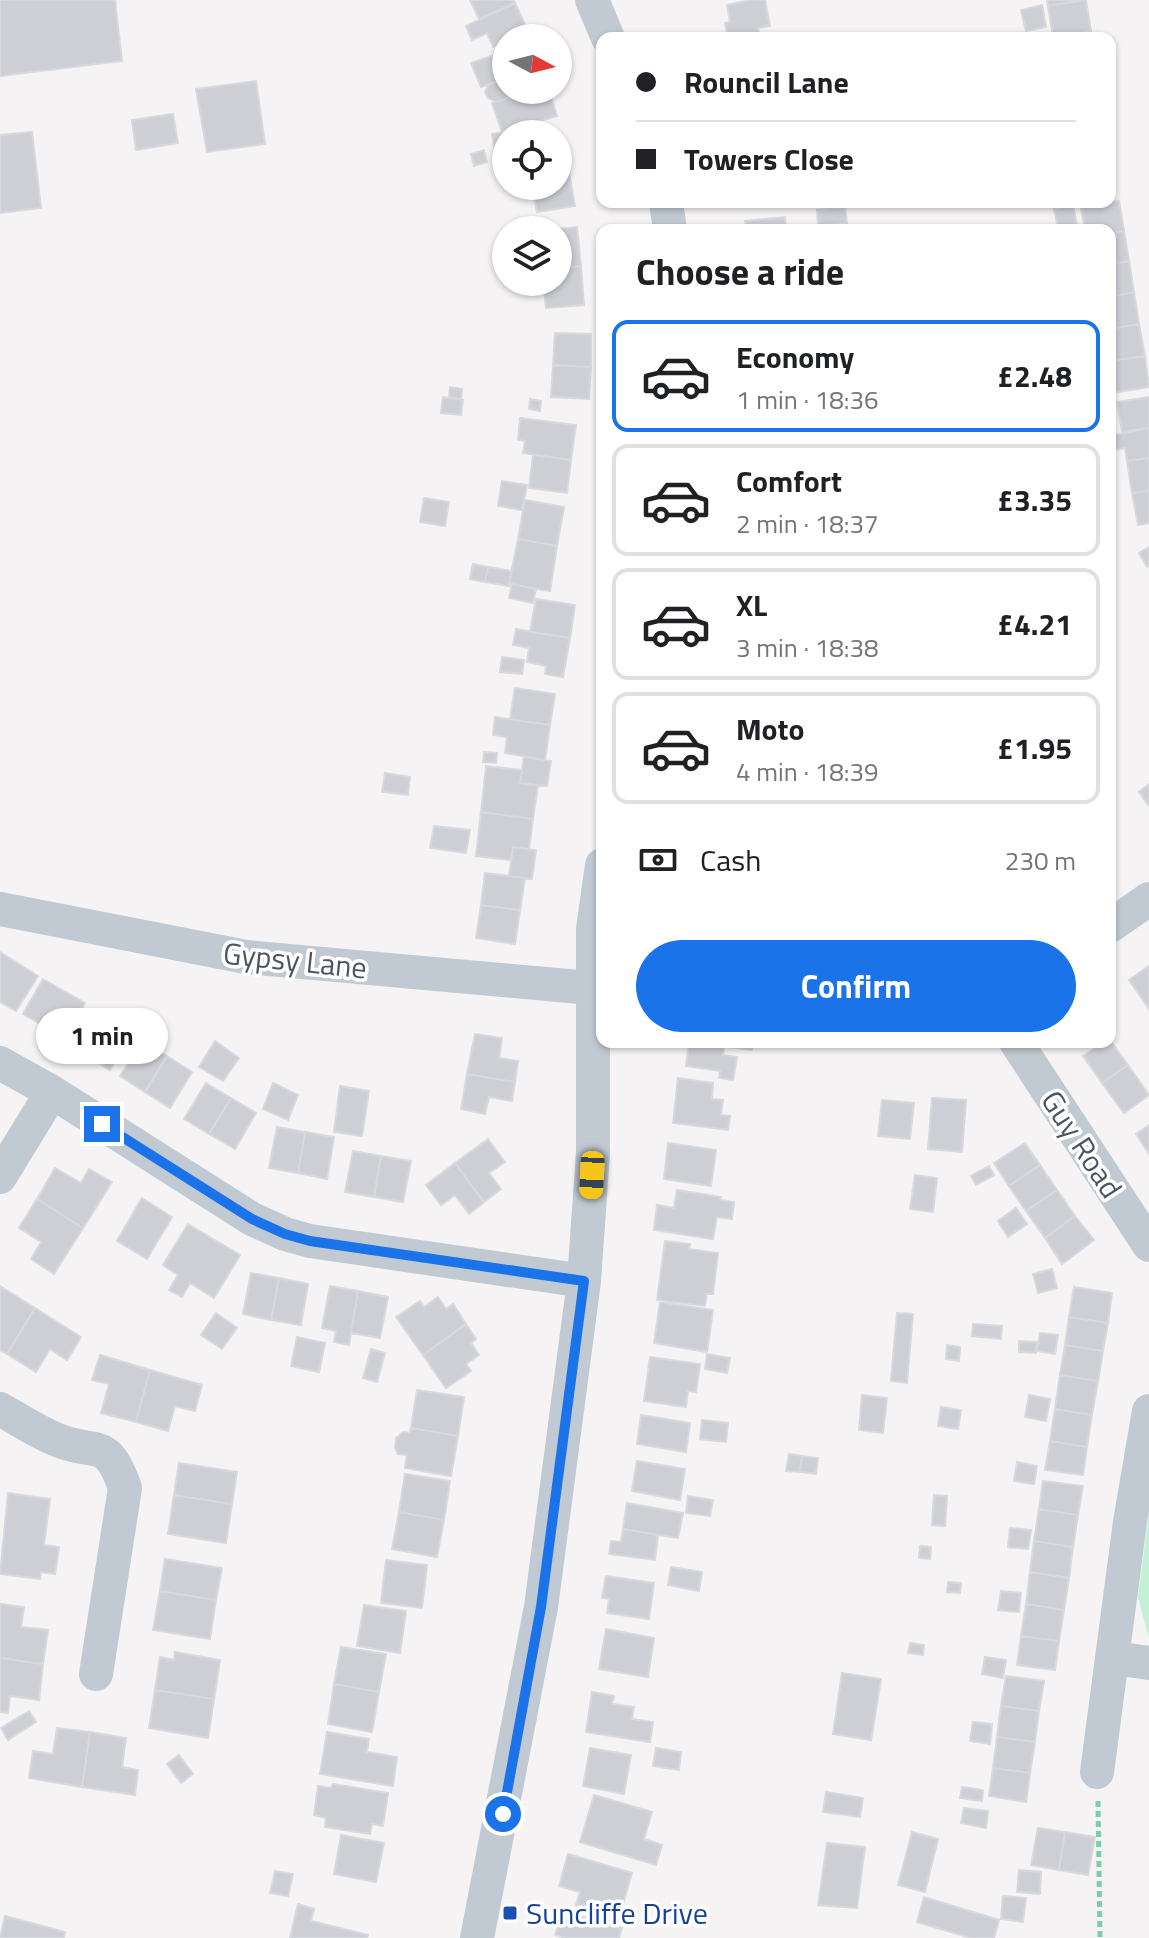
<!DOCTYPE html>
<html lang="en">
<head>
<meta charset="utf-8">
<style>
  body { margin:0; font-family:"Titillium Web",sans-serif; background:#f6f6f6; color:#202124; height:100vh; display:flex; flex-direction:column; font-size:30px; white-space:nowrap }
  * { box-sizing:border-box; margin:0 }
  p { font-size:26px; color:#757577 }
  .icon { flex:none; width:44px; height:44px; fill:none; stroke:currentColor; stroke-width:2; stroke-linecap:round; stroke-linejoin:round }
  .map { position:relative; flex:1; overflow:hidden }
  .drawer { position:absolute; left:596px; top:224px; width:520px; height:824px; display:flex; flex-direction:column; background:#fff; border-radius:16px; box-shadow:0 2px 6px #0004 }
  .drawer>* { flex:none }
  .banner { position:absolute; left:596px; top:32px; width:520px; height:176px; border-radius:16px; box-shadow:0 2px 6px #0004; display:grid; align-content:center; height:176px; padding:0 40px; background:#fff }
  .needle { width:52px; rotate:97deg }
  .tools { position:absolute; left:492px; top:24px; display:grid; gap:16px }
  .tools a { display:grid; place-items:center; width:80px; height:80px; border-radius:50%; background:#fff; box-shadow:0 2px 6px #0004; font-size:40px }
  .end { position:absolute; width:36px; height:36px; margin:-18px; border:10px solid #1a73e8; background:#fff; box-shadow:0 0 0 4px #fff }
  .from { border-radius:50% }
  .bubble { position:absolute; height:56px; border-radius:28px; background:#fff; box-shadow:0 2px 6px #0004; font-size:26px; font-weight:700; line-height:56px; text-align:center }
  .car { position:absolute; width:24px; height:48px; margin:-24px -12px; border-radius:10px; box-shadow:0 0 6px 2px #0007; background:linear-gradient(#f5c518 24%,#345 0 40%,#f5c518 0 76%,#345 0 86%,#f5c518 0) }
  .banner b { display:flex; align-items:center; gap:28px; height:76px; font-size:30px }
  .banner b+b { border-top:2px solid #e0e0e0 }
  .banner i { width:20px; height:20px; background:#202124 }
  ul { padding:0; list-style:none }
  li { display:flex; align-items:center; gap:24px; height:112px; margin:0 16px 12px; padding:0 24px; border:4px solid #e0e0e0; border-radius:16px }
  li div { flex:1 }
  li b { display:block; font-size:30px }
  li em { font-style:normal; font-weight:700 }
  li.current { border-color:#1a73e8 }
  li>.icon { width:72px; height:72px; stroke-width:1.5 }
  h2 { padding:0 40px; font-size:36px; line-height:96px }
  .pay { display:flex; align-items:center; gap:20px; height:88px; padding:0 40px; font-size:30px }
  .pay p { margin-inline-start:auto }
  .button { display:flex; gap:16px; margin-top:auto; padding:16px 40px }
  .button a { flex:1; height:92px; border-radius:48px; background:#1a73e8; color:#fff; font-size:32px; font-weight:700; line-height:92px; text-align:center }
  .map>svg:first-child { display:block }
</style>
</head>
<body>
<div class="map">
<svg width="1149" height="1938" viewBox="0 0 1149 1938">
  <rect width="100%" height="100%" fill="#f5f3f3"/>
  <path fill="#c3f1d5" d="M1149 1513V1638L1138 1597Z"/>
  <path fill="#cdcfd5" stroke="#d7d9de" stroke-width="2" d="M0 0H115L122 61 0 76Z
    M470 0H513L515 3 479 19Z
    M751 0H765L770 26 758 28 760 38H728L725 23 730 22 727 5Z
    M1047 0H1082L1048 6Z
    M1086 0 1091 31 1053 37 1048 6Z
    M515 3 528 31 506 38V41L493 47 487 33 472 40 466 26Z
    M1042 5 1046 27 1026 31 1021 10Z
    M1091 31 1092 38H1053V37Z
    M494 55 502 80 481 87 471 63Z
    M506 78V90H536L496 102 488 98 485 92 489 84Z
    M256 81 265 144 207 152 196 89Z
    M536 90H549L557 116 502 132 492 103Z
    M173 114 178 143 136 150 132 120Z
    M520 129 521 134H506V145L494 147 492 134Z
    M32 132 41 208 0 213V135Z
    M563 142 569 172 558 174V143Z
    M506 145V157L498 159 495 147Z
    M484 150 487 162 474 166 471 154Z
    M569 172 575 206 537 212 532 186H558V174Z
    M1119 201 1124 231 1110 233V230H1085L1081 208Z
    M1073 205 1077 225 1058 228 1054 209Z
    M845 207 847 223 818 226 817 210Z
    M785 217 786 230H746L745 221Z
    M577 227 581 266 558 268V230H547Z
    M1124 231 1129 261 1110 264V233Z
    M1129 261 1134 292 1110 297V264Z
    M581 266 584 305 546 308 543 282H558V268Z
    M1134 292 1139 324 1110 329V297Z
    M1139 324 1145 356 1110 361V329Z
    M555 333 591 334V367L553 365Z
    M1145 356 1149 387 1112 393 1110 361Z
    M553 365 591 367 589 399 551 397Z
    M450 387 462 389 461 399 449 397Z
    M443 397 463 400 461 415 441 413Z
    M1149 397V428L1122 432 1117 402Z
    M530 399 541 401 540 411 529 409Z
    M520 418 576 425 571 460 523 453 525 441 518 440Z
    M1149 428V458L1127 461 1125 448 1110 451V436Z
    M533 455 571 460 567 493 529 488Z
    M1149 458V491L1132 493 1127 461Z
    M502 481 527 485 522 510 498 506Z
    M1149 491V523L1138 525 1132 493Z
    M424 498 449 502 445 526 420 522Z
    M525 500 564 507 557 546 518 539Z
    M518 539 557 546 550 591 509 584Z
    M1149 547V566L1147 567 1139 553Z
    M473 564 488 567 485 582 470 579Z
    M488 567 511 571 509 586 485 582Z
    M512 584 536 589 533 603 509 598Z
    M536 599 575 605 570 638 530 632Z
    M516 629 570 638 563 677 545 674 546 666 527 662 529 648 513 645Z
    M502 657 524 660 522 674 500 672Z
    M515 688 555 694 550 725 510 719Z
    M495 717 550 725 545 760 505 753 507 737 493 735Z
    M484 752 497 753 496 763 483 762Z
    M524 757 551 761 547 786 520 783Z
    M486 766 522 770 520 783 538 785 533 819 481 812Z
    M385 773 410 777 408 795 382 792Z
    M1149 784V806L1139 792Z
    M481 812 533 819 529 849 513 847 511 860 476 856Z
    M434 826 470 830 466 853 430 848Z
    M513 847 536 850 532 879 509 876Z
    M485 873 525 878 520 910 481 905Z
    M481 905 520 910 515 944 476 938Z
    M0 952 38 976 16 1011 0 1002Z
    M1149 966V1009L1129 980Z
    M43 979 85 1003 65 1038 23 1014Z
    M89 1011 130 1037 110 1070 69 1045Z
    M475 1034 502 1038 499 1058 518 1061 515 1082 467 1074Z
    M1110 1040 1128 1065 1102 1083 1083 1056 1104 1042H1110Z
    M143 1041 167 1056 145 1092 120 1076Z
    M215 1041 239 1058 223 1081 199 1067Z
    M689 1042H725L723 1055 737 1057 733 1080 719 1078 720 1071 686 1066Z
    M728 1042H753L752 1050 727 1047Z
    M167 1056 192 1072 170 1108 145 1092Z
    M1128 1065 1149 1095 1124 1113 1102 1083Z
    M467 1074 515 1082 512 1101 489 1097 485 1114 461 1109Z
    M678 1078 713 1083 712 1099 723 1100 721 1115 730 1116 728 1130 673 1123Z
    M206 1083 231 1098 209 1134 184 1119Z
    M273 1083 298 1095 288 1120 263 1109Z
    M340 1086 369 1091 362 1136 334 1132Z
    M231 1098 256 1113 235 1149 209 1134Z
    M932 1098 966 1100 962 1152 928 1149Z
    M882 1100 914 1103 910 1139 878 1136Z
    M1149 1125V1154L1136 1134Z
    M277 1127 305 1132 298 1173 269 1168Z
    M305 1132 334 1137 327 1179 298 1173Z
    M488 1139 505 1162 489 1173 501 1189 484 1202 455 1163Z
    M668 1143 716 1150 711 1186 664 1179Z
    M1025 1143 1040 1165 1009 1186 994 1163Z
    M353 1151 381 1156 374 1197 345 1192Z
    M381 1156 411 1161 403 1202 374 1197Z
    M455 1163 484 1202 469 1214 455 1195 441 1205 426 1185Z
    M1040 1165 1057 1190 1026 1211 1009 1186Z
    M989 1166 994 1175 976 1185 971 1176Z
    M55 1168 81 1183 89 1169 112 1182 83 1228 37 1199Z
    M915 1175 937 1178 933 1212 910 1209Z
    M677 1190 721 1197 720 1200 734 1202 732 1219 717 1217 713 1239 654 1230 657 1205 674 1208Z
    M1057 1190 1075 1216 1045 1238 1026 1211Z
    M142 1198 172 1217 147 1259 117 1241Z
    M37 1199 83 1228 54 1274 31 1259 41 1242 19 1228Z
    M1016 1208 1027 1224 1008 1237 998 1221Z
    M1075 1216 1094 1240 1062 1264 1045 1238Z
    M188 1224 240 1255 214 1298 190 1283 182 1297 169 1290 178 1275 163 1265Z
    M665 1241 690 1244 689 1249 718 1253 713 1294H707L705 1306 657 1300Z
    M1052 1269 1057 1288 1038 1293 1033 1274Z
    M251 1273 279 1278 271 1320 243 1314Z
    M279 1278 308 1284 301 1325 271 1320Z
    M0 1286 35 1308 7 1354 0 1350Z
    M330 1286 358 1291 349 1345 334 1342 336 1331 322 1328Z
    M1074 1287 1112 1293 1108 1323 1069 1317Z
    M358 1291 388 1297 380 1338 351 1333Z
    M438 1297 446 1309 453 1304 466 1324 423 1355 396 1317 420 1301 424 1307Z
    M660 1302 713 1310 707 1352 654 1343Z
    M35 1308 81 1337 67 1360 50 1349 36 1372 7 1354Z
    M216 1313 237 1328 222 1349 201 1335Z
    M897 1313 913 1314 907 1383 891 1381Z
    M1069 1317 1108 1323 1103 1351 1065 1345Z
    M466 1324 476 1339 471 1343 479 1355 466 1364 471 1371 446 1388 423 1355Z
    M973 1324 1002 1326 1001 1339 972 1336Z
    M1040 1333 1058 1335 1055 1354 1037 1351Z
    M297 1337 325 1343 319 1372 291 1366Z
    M1019 1341 1037 1342 1036 1353 1019 1352Z
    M947 1345 960 1347 959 1361 946 1359Z
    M1065 1345 1103 1351 1098 1381 1060 1375Z
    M371 1349 385 1353 377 1382 363 1378Z
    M707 1354 730 1358 727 1373 705 1369Z
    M100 1355 150 1370 136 1422 101 1413 109 1384 92 1380Z
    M650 1357 700 1364 696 1392 688 1391 686 1407 644 1401Z
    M150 1370 202 1385 195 1411 175 1406 168 1431 136 1422Z
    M1060 1375 1098 1381 1092 1415 1055 1409Z
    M417 1390 464 1397 458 1436 411 1428Z
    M862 1395 887 1398 883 1433 859 1430Z
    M1029 1395 1050 1399 1046 1421 1025 1417Z
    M941 1407 961 1410 958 1429 938 1426Z
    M1055 1409 1092 1415 1087 1447 1050 1441Z
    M641 1415 690 1423 686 1452 637 1444Z
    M702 1420 728 1423 726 1442 700 1439Z
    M411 1428 458 1436 451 1476 405 1468 407 1455 398 1454 395 1448 396 1438 403 1432 410 1433Z
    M1050 1441 1087 1447 1083 1475 1045 1470Z
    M789 1454 802 1456 800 1472 786 1471Z
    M802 1456 818 1458 816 1474 800 1472Z
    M637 1461 685 1469 680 1500 632 1491Z
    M1017 1462 1037 1466 1034 1484 1014 1481Z
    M179 1463 237 1472 232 1504 174 1495Z
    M405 1474 450 1481 444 1520 399 1512Z
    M1043 1481 1083 1486 1078 1515 1039 1509Z
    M8 1493 50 1499 44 1545 59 1547 55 1574 41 1572 40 1579 0 1574Z
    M174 1495 232 1504 226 1543 168 1534Z
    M934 1495 947 1496 945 1526 932 1525Z
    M688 1496 713 1500 710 1516 686 1513Z
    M627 1503 683 1513 678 1538 623 1529Z
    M1039 1509 1078 1515 1073 1547 1034 1541Z
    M399 1512 444 1520 437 1557 392 1549Z
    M1010 1528 1031 1530 1028 1549 1008 1547Z
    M623 1529 658 1535 655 1560 609 1554 611 1541 621 1542Z
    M1034 1541 1073 1547 1069 1578 1030 1572Z
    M920 1546 931 1547 930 1559 919 1558Z
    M165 1559 222 1568 216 1600 160 1591Z
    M386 1560 427 1565 422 1608 381 1603Z
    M671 1567 702 1572 699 1591 668 1585Z
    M1030 1572 1069 1578 1064 1610 1026 1604Z
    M606 1576 654 1583 649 1619 607 1613 609 1599 602 1598Z
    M948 1582 961 1583 960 1593 947 1592Z
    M160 1591 216 1600 210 1639 153 1630Z
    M1001 1591 1021 1593 1019 1612 998 1610Z
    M0 1604 24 1607 21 1627 48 1630 43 1664 0 1658Z
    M1026 1604 1064 1610 1059 1641 1021 1636Z
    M364 1605 406 1611 400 1653 357 1646Z
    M606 1629 654 1638 648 1677 599 1669Z
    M1021 1636 1059 1641 1055 1670 1017 1665Z
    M910 1643 924 1645 923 1655 908 1653Z
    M341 1647 386 1654 379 1692 334 1684Z
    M175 1652 220 1660 214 1699 155 1690 160 1657 174 1660Z
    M985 1657 1006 1660 1003 1678 982 1674Z
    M0 1658 43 1664 39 1700 10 1696 8 1713 0 1712Z
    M842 1673 881 1679 871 1740 833 1734Z
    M1006 1676 1044 1681 1039 1711 1001 1706Z
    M334 1684 379 1692 372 1732 328 1724Z
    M155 1690 214 1699 208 1738 149 1728Z
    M592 1692 614 1696 612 1704 634 1707 632 1719 653 1722 650 1742 586 1732Z
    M1001 1706 1039 1711 1035 1742 997 1737Z
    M29 1711 36 1722 8 1740 1 1728Z
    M973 1722 992 1724 990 1744 970 1741Z
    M57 1728 90 1732 82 1787 29 1778 33 1751 53 1754Z
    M90 1732 126 1738 122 1767 138 1770 135 1795 82 1787Z
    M327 1732 369 1739 367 1752 397 1757 393 1786 320 1774Z
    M997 1737 1035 1742 1030 1773 993 1768Z
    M590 1748 631 1755 624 1794 583 1786Z
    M656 1748 681 1752 679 1770 653 1766Z
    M179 1755 193 1774 181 1783 167 1764Z
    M993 1768 1030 1773 1026 1802 989 1796Z
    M333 1784 388 1793 383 1826 372 1824 370 1834 325 1827 326 1818 314 1815 318 1786 331 1788Z
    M962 1787 983 1790 982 1801 960 1798Z
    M826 1792 863 1798 860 1817 823 1812Z
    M594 1795 652 1812 644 1839 662 1845 656 1865 580 1842Z
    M964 1808 988 1811 986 1828 961 1823Z
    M1038 1828 1065 1832 1059 1870 1031 1865Z
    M912 1832 938 1839 925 1892 898 1885Z
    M1065 1832 1095 1837 1088 1875 1059 1870Z
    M341 1835 384 1843 376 1882 334 1874Z
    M827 1843 865 1847 857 1908 818 1905Z
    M568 1854 632 1873 619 1918 576 1905 580 1892 559 1886Z
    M1019 1870 1041 1872 1040 1894 1017 1892Z
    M275 1871 293 1874 288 1896 270 1893Z
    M1003 1896 1026 1898 1023 1922 1001 1919Z
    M924 1897 999 1920 994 1938H971L917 1922Z
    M298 1904 314 1909 311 1921 368 1935 367 1938H290Z
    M562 1911 622 1928 619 1938H566L555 1935Z
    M5 1916 65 1932 64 1938H0Z"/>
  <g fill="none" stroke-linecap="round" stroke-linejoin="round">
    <path stroke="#7ad0a6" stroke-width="5" stroke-dasharray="6 4" stroke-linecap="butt" d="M1098 1801 1100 1938"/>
    <path stroke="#c1cad2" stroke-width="34" d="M592 0 608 38
      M666 202 670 230
      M0 909 246 957 602 989
      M1110 926 1149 899
      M1016 1042 1149 1245
      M0 1063 52 1092 252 1219 285 1234 310 1241 584 1281
      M0 1177 52 1092
      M0 1409C18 1419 36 1431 55 1439 96 1457 106 1434 125 1488L96 1674
      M1114 1658 1149 1663
      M1097 1772 1130 1522 1149 1411
      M477 1938 541 1607 584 1281 593 1153V929L602 865"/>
  </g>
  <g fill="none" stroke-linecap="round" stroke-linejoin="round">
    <path stroke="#1a73e8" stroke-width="10" d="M102 1124 252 1219 285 1234 310 1241 584 1281 541 1607 503 1814"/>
  </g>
  <rect fill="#1a4fb4" stroke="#fff" stroke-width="3" x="502" y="1905" width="16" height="16" rx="4"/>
  <g text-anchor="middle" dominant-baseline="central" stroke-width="7" stroke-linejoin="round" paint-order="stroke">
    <g font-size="30" fill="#4a5661" stroke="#fff">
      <text transform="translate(295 960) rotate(6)">Gypsy Lane</text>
      <text transform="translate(1082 1144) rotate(57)">Guy Road</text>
    </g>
    <g font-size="30" fill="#164399" stroke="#fff" text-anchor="start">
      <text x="526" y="1913">Suncliffe Drive</text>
    </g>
  </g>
</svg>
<div class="tools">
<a><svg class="needle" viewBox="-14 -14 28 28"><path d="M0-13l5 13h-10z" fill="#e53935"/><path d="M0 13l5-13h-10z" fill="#757577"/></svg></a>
<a><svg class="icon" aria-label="locate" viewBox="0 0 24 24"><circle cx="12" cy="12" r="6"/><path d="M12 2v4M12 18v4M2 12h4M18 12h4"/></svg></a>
<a><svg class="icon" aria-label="layers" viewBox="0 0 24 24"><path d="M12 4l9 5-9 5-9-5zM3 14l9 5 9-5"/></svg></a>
</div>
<i class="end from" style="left:503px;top:1814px"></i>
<i class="end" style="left:102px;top:1124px"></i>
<div class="bubble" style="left:36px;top:1008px;width:132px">1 min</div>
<i class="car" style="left:592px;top:1175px;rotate:183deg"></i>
<div class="banner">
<b><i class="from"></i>Rouncil Lane</b>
<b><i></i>Towers Close</b>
</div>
<section class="drawer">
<h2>Choose a ride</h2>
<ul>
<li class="current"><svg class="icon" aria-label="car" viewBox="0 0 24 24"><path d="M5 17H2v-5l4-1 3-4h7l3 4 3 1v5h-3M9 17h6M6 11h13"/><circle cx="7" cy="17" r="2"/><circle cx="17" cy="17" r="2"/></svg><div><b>Economy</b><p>1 min · 18:36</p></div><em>£2.48</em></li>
<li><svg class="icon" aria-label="car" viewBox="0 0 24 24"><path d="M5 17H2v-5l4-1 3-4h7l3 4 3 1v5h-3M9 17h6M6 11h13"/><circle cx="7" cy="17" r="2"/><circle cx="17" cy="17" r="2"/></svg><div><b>Comfort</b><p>2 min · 18:37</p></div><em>£3.35</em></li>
<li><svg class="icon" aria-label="car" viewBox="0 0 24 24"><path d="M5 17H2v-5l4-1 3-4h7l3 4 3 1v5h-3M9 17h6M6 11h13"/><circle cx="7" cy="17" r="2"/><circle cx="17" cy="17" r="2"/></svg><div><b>XL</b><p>3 min · 18:38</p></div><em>£4.21</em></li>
<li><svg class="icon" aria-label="car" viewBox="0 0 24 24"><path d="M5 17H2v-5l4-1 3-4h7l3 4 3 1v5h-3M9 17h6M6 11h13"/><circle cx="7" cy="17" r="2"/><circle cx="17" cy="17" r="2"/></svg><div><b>Moto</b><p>4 min · 18:39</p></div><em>£1.95</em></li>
</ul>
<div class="pay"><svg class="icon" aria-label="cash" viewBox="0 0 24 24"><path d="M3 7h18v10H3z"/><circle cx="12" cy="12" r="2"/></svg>Cash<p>230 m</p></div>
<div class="button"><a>Confirm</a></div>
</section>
</div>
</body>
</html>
